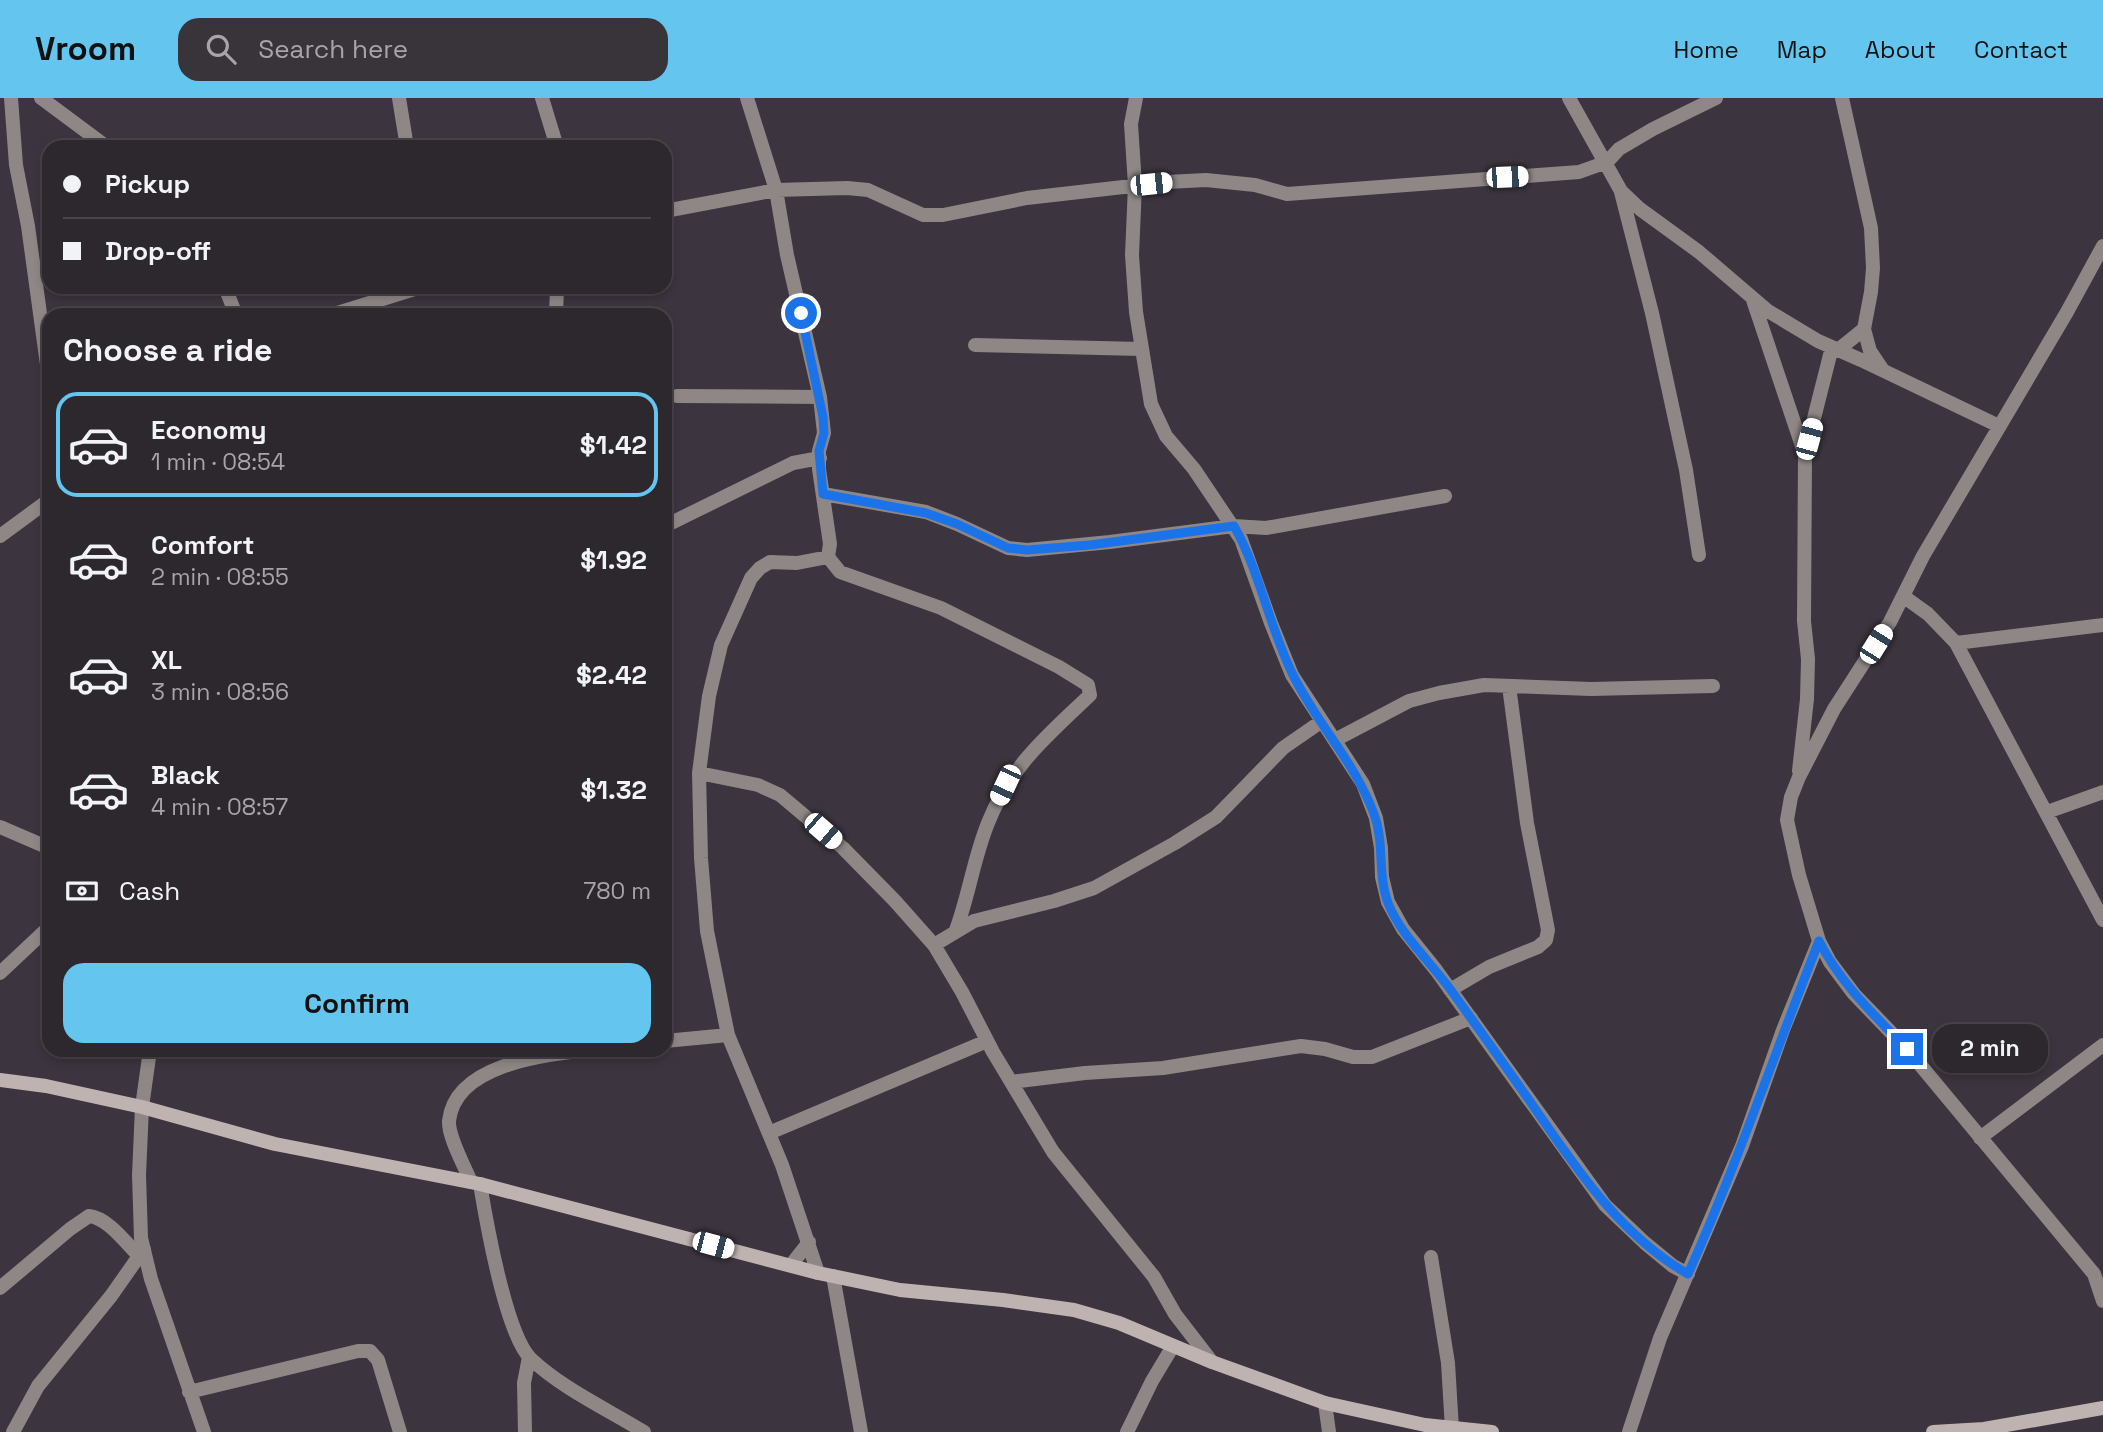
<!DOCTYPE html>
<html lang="en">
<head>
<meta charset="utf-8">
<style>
  body { margin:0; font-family:"Space Grotesk",sans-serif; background:#39333a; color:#f1f3f6; height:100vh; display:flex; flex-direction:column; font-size:26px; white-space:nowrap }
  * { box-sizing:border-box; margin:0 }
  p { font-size:23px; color:#a7a5aa }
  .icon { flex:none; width:38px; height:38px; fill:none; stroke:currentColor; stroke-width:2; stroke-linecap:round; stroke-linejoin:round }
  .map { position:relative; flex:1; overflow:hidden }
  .details { position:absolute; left:42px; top:210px; width:630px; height:749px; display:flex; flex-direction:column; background:#2d272e; border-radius:21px; box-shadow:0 4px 10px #0003,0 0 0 2px #48444a }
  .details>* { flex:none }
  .top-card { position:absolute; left:42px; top:42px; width:630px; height:154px; border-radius:21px; box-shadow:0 4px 10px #0003,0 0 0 2px #48444a; display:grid; align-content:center; height:154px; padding:0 21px; background:#2d272e }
  .end { position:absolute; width:32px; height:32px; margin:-16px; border:9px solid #1a73e8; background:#fff; box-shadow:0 0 0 4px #fff }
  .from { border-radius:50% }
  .bubble { position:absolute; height:49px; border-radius:21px; background:#2d272e; box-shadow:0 4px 10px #0003,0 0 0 2px #48444a; font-size:23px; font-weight:600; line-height:49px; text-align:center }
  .car { position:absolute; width:21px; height:42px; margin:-21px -10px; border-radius:9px; box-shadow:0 0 5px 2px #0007; background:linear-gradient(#fff 24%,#345 0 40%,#fff 0 76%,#345 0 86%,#fff 0) }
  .top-card b { display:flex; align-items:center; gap:24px; height:66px; font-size:26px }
  .top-card b+b { border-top:2px solid #48444a }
  .top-card i { width:18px; height:18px; background:#f1f3f6 }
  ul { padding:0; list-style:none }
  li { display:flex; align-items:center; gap:21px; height:105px; margin:0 14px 10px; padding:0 7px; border:4px solid transparent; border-radius:21px }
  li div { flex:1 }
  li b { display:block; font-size:26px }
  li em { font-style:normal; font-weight:600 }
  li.on { border-color:#64c5ee }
  li>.icon { width:63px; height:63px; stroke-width:1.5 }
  h2 { padding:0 21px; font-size:32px; line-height:84px }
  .pay { display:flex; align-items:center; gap:18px; height:77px; padding:0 21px; font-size:26px }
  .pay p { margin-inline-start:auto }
  .primary-button { display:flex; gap:14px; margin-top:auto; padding:14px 21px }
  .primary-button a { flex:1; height:80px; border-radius:21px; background:#64c5ee; color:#111; font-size:28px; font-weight:600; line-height:80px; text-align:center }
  header { display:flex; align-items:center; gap:42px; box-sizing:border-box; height:98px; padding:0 35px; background:#64c5ee; color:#111 }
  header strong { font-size:33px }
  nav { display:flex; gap:38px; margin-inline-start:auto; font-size:24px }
  .search { width:490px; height:63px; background:#39333a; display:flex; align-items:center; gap:18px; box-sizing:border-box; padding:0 24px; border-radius:21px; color:#a7a5aa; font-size:26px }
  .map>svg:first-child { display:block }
</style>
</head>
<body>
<header>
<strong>Vroom</strong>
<div class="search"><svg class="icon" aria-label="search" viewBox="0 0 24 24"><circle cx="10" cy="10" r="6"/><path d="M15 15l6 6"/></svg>Search here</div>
<nav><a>Home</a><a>Map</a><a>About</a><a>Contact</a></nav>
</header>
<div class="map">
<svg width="2103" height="1334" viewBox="0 0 2103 1334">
  <rect width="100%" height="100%" fill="#3c343e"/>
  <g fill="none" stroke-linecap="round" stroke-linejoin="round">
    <path stroke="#8e8785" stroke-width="14" d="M11 0 16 67 28 128 49 281
      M41 0 107 49
      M399 0 407 49
      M542 0 557 49
      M747 0 776 92 787 157 820 299 824 335 819 353V371L830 446 828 459
      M1136 0 1131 26 1135 87 1132 157 1136 214 1151 306 1166 338 1194 371 1241 441 1271 525 1292 577 1363 686 1376 720 1381 750 1382 779 1388 804 1403 831 1436 872 1605 1107 1645 1145 1673 1168 1688 1176
      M1569 0 1621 93 1640 111 1699 154 1768 213 1818 243 1861 262 1999 328
      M1842 0 1871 130 1873 170 1871 194 1864 231 1870 253 1882 271
      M1621 94 1652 215 1686 372 1699 457
      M665 113 776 92 847 90 868 92 923 117H943L1027 100 1167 84 1206 82 1255 87 1287 96 1579 74 1607 64 1619 51 1653 31 1716 0
      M2103 148 2067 214 1923 458 1890 524 1834 611 1799 679 1791 699 1787 722 1799 777 1819 843 1830 864 1854 896 1907 951 2094 1176 2103 1203
      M225 189 236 217
      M1753 202 1805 357 1804 523 1808 561 1807 601 1799 673
      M331 217 421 189
      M556 217 557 189
      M975 247 1141 251
      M1838 252 1864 231
      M677 298 820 299
      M1805 356 1832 249
      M823 396 926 414 957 426 1008 450 1027 452 1110 444 1234 428 1266 430 1445 398
      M665 428 793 365 820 360
      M0 438 49 402
      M1903 498 1928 516 1956 545 2103 822
      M1956 545 2103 527
      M1335 642 1409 603 1439 595 1484 587 1591 591 1713 588
      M699 675 758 687 780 697 843 750 895 803 934 847 962 894 993 954 1053 1054 1154 1179 1175 1216 1212 1264
      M2047 714 2103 694
      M0 729 49 750
      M934 847 974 823 1054 803 1094 790 1175 745 1216 719 1283 650 1322 623
      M0 875 49 829
      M1450 892 1489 869 1538 849 1546 842 1548 832 1527 725 1509 588
      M665 943 728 937
      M150 952 142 1009 139 1077 141 1140 151 1181 204 1334
      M1011 984 1085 975 1163 970 1301 948 1325 951 1353 959H1372L1471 920
      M769 1035 987 943
      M1980 1040 2103 947
      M471 1084C465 1069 448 1039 449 1023 455 967 542 957 587 952
      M480 1086C486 1122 506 1237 531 1261 563 1291 607 1311 644 1334
      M1431 1159 1448 1265 1452 1331
      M791 1167 809 1144
      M818 1175 782 1067 728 937 707 833 701 760 699 675 709 598 721 547 751 480 760 470 770 464 797 465 828 459 840 474 941 510 1059 569 1088 587 1090 597C1047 638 1011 667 988 725 974 759 969 797 956 832
      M833 1178 861 1334
      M0 1190 70 1131 89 1118C108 1120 125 1144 139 1158
      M189 1294 358 1253H370L378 1262 400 1334
      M1325 1305 1329 1334
      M13 1334 38 1288 111 1198 144 1151
      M525 1334 524 1285 529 1259
      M1127 1334 1152 1283 1173 1248
      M1629 1334 1660 1240 1742 1048 1783 932 1819 843"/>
    <path stroke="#bfb3b1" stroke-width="14" d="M0 982 46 988 142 1009 275 1046 480 1086 818 1175 900 1192 1003 1202 1074 1212 1119 1225 1212 1264 1325 1305 1425 1327 1492 1334
      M1933 1334 1984 1331 2103 1310"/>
  </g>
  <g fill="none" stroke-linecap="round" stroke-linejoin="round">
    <path stroke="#1a73e8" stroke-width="9" d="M801 215 823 319 824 335 819 353 823 396 926 415 957 426 1008 450 1027 452 1090 447 1234 428C1260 474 1269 528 1292 575 1316 625 1355 664 1374 716 1385 745 1377 776 1388 805 1401 838 1432 865 1453 895 1478 930 1504 966 1529 1002 1574 1067 1618 1136 1688 1176 1737 1067 1775 954 1819 843 1841 886 1874 917 1907 951"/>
  </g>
</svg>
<i class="end from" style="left:801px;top:215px"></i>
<i class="end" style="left:1907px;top:951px"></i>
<div class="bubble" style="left:1932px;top:926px;width:116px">2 min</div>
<i class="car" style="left:1507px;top:79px;rotate:88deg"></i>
<i class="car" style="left:1151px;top:86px;rotate:84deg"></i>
<i class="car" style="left:1809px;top:341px;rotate:15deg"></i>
<i class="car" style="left:1876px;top:546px;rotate:32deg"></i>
<i class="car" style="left:1005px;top:687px;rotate:205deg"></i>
<i class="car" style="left:823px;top:733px;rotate:131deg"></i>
<i class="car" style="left:713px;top:1147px;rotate:105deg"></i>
<div class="top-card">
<b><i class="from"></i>Pickup</b>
<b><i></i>Drop-off</b>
</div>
<section class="details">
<h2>Choose a ride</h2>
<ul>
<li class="on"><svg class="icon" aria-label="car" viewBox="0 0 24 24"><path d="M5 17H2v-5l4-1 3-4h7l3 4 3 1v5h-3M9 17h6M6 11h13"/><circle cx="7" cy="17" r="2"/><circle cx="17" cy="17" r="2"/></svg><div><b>Economy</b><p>1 min · 08:54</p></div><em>$1.42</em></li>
<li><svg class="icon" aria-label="car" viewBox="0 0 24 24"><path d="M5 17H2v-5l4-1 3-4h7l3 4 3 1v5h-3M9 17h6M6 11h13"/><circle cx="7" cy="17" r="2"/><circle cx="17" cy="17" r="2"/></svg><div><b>Comfort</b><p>2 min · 08:55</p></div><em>$1.92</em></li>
<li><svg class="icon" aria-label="car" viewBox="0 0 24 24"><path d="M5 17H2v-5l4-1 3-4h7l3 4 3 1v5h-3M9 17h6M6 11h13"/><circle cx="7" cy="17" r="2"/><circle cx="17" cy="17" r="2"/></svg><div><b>XL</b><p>3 min · 08:56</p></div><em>$2.42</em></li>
<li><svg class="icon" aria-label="car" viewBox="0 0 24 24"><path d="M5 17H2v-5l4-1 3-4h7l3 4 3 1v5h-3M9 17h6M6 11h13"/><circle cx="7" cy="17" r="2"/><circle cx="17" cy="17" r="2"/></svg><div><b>Black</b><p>4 min · 08:57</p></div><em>$1.32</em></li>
</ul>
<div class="pay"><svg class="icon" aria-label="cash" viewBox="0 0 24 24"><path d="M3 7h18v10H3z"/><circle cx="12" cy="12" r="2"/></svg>Cash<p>780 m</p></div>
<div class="primary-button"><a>Confirm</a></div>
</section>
</div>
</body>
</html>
